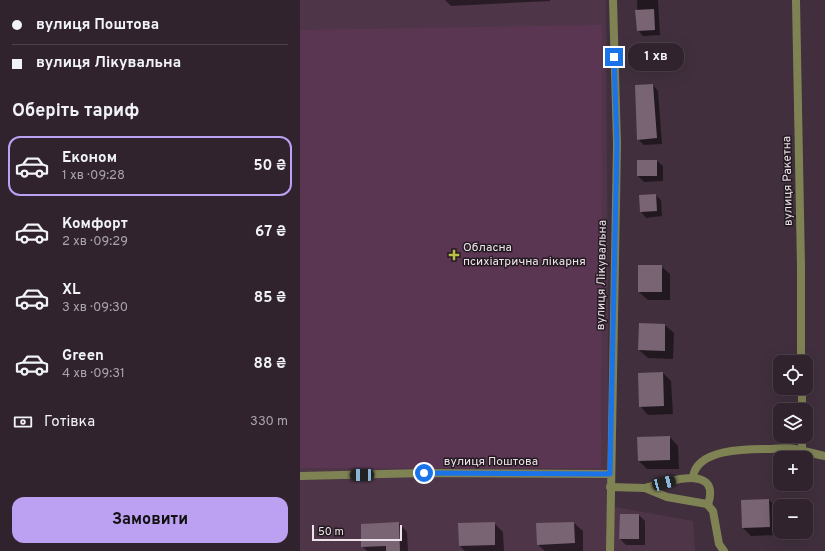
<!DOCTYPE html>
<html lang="uk">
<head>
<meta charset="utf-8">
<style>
  body { margin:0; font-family:Overpass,sans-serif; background:#3d2f3a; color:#f1f3f6; height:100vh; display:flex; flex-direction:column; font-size:15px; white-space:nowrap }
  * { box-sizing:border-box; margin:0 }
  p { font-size:13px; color:#a8a4aa }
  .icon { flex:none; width:22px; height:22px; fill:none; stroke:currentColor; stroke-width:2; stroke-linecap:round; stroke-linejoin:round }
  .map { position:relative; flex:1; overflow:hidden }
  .sheet { display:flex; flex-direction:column; background:#31232e; width:300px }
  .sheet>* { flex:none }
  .banner { display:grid; align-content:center; height:88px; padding:0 12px; background:#31232e }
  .controls { position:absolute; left:473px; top:355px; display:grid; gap:8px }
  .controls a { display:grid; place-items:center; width:40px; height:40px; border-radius:8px; background:#31232e; box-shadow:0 4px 16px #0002,0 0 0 1px #4c404a; font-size:20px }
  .scale { position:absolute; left:12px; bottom:10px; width:90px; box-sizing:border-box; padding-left:4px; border:2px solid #ede2ea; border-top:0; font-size:11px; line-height:14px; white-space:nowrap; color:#ede2ea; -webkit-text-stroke:3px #231a20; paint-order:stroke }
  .end { position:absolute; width:18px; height:18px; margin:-9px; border:5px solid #1a73e8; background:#fff; box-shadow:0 0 0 2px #fff }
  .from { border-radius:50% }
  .bubble { position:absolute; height:28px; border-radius:12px; background:#31232e; box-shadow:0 4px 16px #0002,0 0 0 1px #4c404a; font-size:13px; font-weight:700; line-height:28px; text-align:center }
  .car { position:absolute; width:12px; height:24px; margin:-12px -6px; border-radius:5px; box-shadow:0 0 3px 1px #0007; background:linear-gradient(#222 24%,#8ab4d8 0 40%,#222 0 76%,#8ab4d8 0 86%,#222 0) }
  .banner b { display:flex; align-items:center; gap:14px; height:38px; font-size:15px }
  .banner b+b { border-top:1px solid #4c404a }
  .banner i { width:10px; height:10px; background:#f1f3f6 }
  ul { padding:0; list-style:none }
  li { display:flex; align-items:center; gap:12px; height:60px; margin:0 8px 6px; padding:0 4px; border:2px solid transparent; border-radius:12px }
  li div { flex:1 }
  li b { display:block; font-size:15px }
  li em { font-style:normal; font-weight:700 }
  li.selected { border-color:#bca0f2 }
  li>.icon { width:36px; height:36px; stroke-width:1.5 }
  h2 { padding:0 12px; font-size:18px; line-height:48px }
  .pay { display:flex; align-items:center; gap:10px; height:44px; padding:0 12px; font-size:15px }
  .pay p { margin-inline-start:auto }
  .cta { display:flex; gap:8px; margin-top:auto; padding:8px 12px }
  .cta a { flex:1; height:46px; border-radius:12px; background:#bca0f2; color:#111; font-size:16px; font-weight:700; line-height:46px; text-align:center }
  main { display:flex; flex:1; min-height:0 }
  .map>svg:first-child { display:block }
</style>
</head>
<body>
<main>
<section class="sheet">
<div class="banner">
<b><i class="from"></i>вулиця Поштова</b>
<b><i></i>вулиця Лікувальна</b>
</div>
<h2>Оберіть тариф</h2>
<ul>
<li class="selected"><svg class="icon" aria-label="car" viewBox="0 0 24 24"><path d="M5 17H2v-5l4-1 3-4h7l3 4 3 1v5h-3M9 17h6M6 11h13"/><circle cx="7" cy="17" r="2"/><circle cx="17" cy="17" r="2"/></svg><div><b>Економ</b><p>1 хв · 09:28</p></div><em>50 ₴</em></li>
<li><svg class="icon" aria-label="car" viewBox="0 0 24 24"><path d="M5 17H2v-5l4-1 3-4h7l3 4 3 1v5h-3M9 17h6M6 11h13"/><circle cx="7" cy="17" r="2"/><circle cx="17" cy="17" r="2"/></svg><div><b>Комфорт</b><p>2 хв · 09:29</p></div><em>67 ₴</em></li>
<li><svg class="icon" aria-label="car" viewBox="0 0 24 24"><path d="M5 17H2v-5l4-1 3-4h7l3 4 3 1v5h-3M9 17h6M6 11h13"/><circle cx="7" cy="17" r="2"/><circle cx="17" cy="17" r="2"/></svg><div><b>XL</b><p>3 хв · 09:30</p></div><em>85 ₴</em></li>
<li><svg class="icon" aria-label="car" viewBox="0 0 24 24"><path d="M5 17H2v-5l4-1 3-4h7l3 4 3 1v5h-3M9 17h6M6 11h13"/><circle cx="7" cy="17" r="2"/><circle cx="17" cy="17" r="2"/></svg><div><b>Green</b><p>4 хв · 09:31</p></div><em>88 ₴</em></li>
</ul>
<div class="pay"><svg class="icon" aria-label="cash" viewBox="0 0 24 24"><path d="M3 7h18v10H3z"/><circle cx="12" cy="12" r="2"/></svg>Готівка<p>330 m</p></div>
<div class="cta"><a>Замовити</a></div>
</section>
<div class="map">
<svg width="525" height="551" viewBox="0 0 525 551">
  <rect width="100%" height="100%" fill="#412f3d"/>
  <path fill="#4e3648" d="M0 0H306L309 506 393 521 395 551H0Z"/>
  <path fill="#5b3653" d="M302 25 301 468H0V30Z"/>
  <path fill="#0007" d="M145 0H250V1L151 6Z
    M337 0H361H358L360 35 343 36 338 30Z
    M359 54 365 60V70L344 71 338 66Z
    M353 85 358 91 362 144 344 145 338 139Z
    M357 161 363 166V181L344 182 338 176Z
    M355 195 361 200 362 216 346 218 341 212Z
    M361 266 370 274V300H348L339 292Z
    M365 325 374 333 373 359 348 358 339 350Z
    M363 373 371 381 373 414 348 415 340 406Z
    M370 437 378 446 379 469H347L339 461Z
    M469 500 477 508 478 535 451 536 442 527Z
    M321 515H339L345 521V545H326L320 539Z
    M99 523 107 532 108 551H67L62 546Z
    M194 523 203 532 204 551H165L160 546Z
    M274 523 283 531V551H245L238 545 237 524Z"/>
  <path fill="#786473" d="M354 9 355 30 337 31 335 10Z
    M359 53 360 65 337 66V54Z
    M353 84 357 138 337 140 335 85Z
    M337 160H357V176H337Z
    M356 194 357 211 340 212 339 195Z
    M338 265H362V292H338Z
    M339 323 365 324V351L338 350Z
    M363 372 364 406 339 407 338 373Z
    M370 436V460L338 461 337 437Z
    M469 499 470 527 442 528 441 500Z
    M320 514H339V539H319Z
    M99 522 100 551H86V546L61 547V524Z
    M195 522V545L159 546 158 523Z
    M274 522 275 543 237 545 236 523Z"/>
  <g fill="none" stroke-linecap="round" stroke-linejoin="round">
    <path stroke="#7f8354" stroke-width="8" d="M496 0 501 267V362
      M502 388V410
      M502 436V451
      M0 476 124 473 310 474
      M393 477C397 448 449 449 471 449 478 449 487 447 495 449 505 451 515 454 525 456
      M310 487 345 488 367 497 407 504 413 511 419 544 424 551
      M345 488C364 483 422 461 408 505
      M310 551 317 144 313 0"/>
  </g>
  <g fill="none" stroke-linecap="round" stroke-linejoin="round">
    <path stroke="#1a73e8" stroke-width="5" d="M124 473 310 474 317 144 314 57"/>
  </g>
  <path fill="#bac045" stroke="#231a20" stroke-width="1.5" d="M152 249h4v4h4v4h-4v4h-4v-4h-4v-4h4z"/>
  <g text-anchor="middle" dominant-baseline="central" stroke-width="3" stroke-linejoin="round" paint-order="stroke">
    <g font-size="12" fill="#ede2ea" stroke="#231a20">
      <text transform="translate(488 181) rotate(-91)">вулиця Ракетна</text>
      <text transform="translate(302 275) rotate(-89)">вулиця Лікувальна</text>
      <text x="191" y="462">вулиця Поштова</text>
    </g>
    <g font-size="12" fill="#ede2ea" stroke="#231a20" text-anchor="start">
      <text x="163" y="248">Обласна<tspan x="163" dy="14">психіатрична лікарня</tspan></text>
    </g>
  </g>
</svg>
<div class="controls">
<a><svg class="icon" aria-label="locate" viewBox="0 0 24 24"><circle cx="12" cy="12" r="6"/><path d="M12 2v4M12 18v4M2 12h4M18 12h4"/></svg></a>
<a><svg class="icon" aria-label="layers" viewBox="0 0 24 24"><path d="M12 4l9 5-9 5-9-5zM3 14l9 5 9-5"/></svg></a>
<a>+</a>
<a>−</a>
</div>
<div class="scale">50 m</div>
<i class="end from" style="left:124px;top:473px"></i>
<i class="end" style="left:314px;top:57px"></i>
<div class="bubble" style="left:328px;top:43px;width:56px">1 хв</div>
<i class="car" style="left:62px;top:475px;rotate:269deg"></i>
<i class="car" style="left:364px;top:483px;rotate:75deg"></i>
</div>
</main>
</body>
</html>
